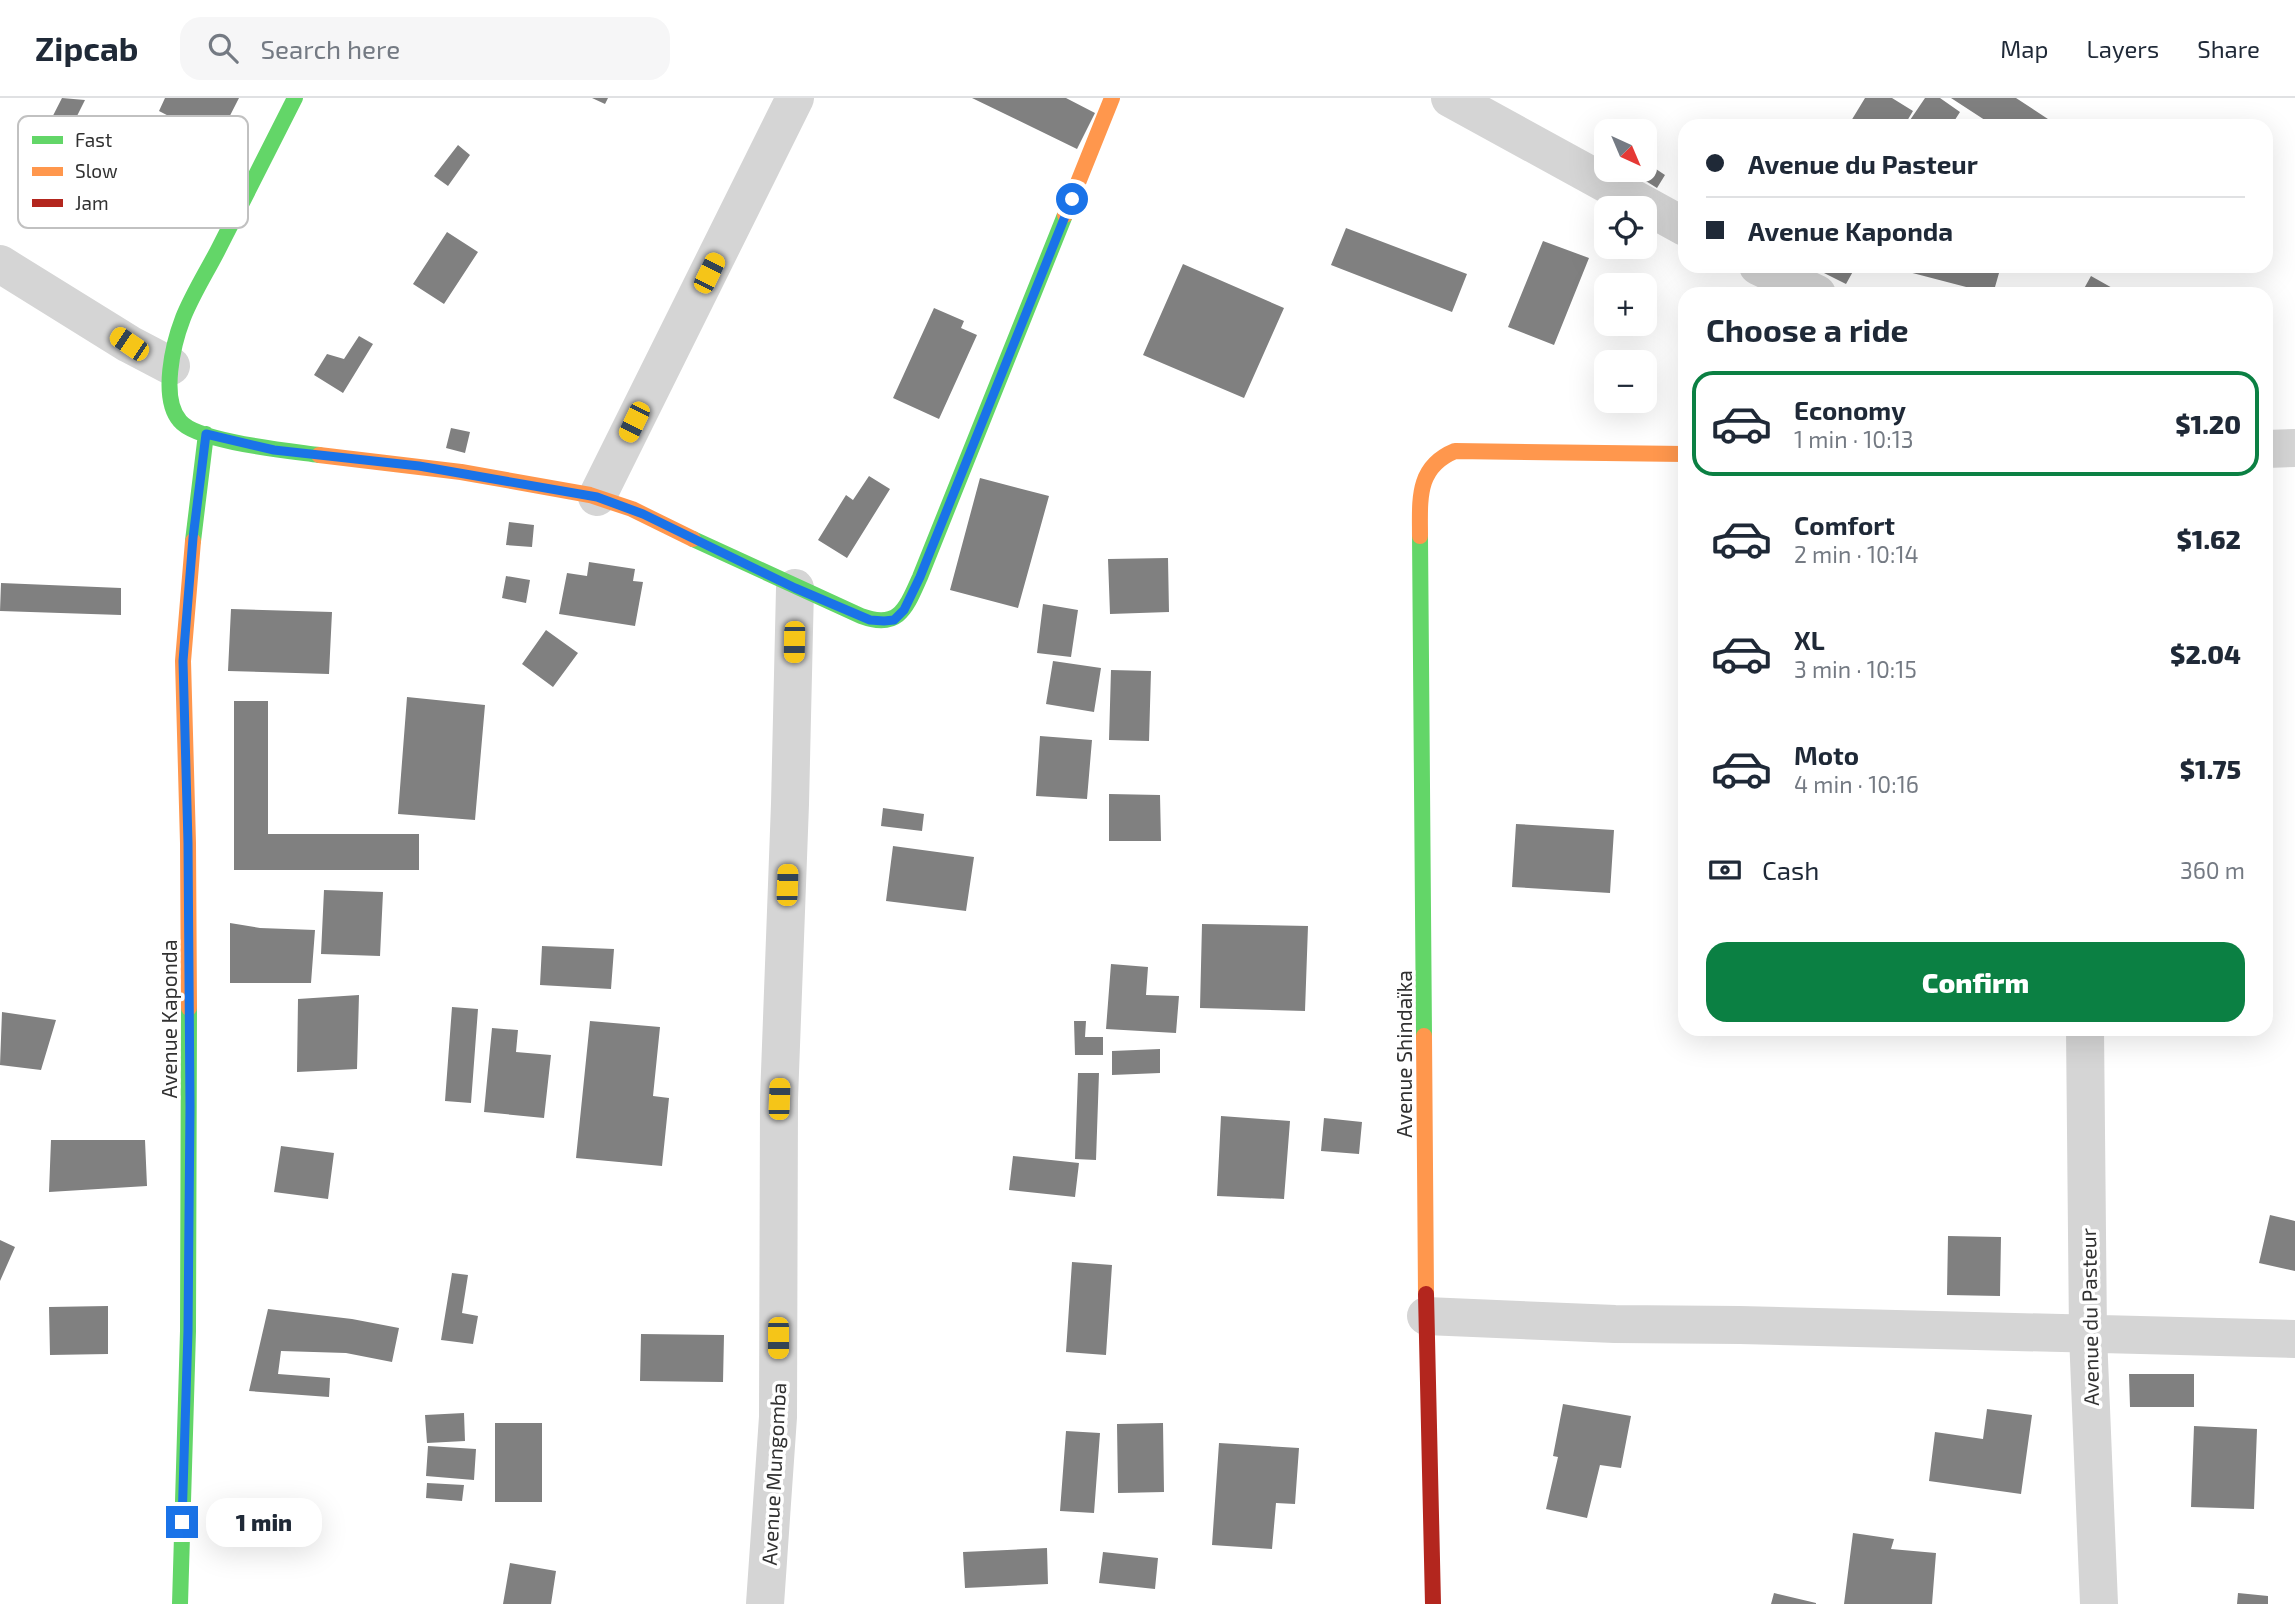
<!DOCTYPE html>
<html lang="en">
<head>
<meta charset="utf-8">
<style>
  body { margin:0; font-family:"Exo 2",sans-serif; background:#f6f6f7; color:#1f2937; height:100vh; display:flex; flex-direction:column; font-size:26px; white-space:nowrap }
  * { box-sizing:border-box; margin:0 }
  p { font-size:23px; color:#747a83 }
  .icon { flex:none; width:38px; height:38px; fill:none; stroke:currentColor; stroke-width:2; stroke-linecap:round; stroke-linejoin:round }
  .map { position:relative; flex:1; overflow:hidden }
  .sheet { position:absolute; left:1678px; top:189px; width:595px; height:749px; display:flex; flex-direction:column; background:#fff; border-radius:21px; box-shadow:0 7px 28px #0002 }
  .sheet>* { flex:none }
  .banner { position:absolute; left:1678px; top:21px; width:595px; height:154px; border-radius:21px; box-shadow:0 7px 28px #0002; display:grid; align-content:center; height:154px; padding:0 28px; background:#fff }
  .needle { width:46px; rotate:136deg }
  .buttons { position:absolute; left:1594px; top:21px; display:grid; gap:14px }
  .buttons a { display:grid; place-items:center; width:63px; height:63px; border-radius:14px; background:#fff; box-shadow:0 7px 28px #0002; font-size:35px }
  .end { position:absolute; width:32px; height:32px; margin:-16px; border:9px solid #1a73e8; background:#fff; box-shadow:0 0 0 4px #fff }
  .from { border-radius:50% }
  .bubble { position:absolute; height:49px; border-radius:21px; background:#fff; box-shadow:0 7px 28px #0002; font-size:23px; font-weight:800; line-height:49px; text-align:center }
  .car { position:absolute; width:21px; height:42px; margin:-21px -10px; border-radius:9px; box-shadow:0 0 5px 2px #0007; background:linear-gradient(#f5c518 24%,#345 0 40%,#f5c518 0 76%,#345 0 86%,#f5c518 0) }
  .banner b { display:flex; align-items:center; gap:24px; height:66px; font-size:26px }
  .banner b+b { border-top:2px solid #e0e1e3 }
  .banner i { width:18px; height:18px; background:#1f2937 }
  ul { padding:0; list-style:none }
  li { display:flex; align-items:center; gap:21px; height:105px; margin:0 14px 10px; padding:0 14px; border:4px solid transparent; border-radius:21px }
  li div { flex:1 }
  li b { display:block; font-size:26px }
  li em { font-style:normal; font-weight:800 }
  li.on { border-color:#0b8043 }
  li>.icon { width:63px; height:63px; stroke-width:1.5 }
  h2 { padding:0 28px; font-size:32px; line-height:84px }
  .pay { display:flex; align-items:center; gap:18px; height:77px; padding:0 28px; font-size:26px }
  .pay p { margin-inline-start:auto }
  .button { display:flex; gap:14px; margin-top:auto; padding:14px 28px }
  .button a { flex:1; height:80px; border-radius:21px; background:#0b8043; color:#fff; font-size:28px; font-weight:800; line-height:80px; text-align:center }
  header { display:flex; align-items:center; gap:42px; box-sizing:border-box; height:98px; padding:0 35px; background:#fff; border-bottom:2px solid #e0e1e3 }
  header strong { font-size:33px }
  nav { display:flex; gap:38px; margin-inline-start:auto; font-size:24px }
  .search { width:490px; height:63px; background:#f6f6f7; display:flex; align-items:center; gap:18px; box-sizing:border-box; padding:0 24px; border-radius:21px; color:#747a83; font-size:26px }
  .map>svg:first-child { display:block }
</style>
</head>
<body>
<header>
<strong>Zipcab</strong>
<div class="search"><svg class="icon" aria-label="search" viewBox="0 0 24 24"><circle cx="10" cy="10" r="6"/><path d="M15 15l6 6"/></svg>Search here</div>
<nav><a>Map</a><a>Layers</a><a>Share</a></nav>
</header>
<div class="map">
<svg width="2295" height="1506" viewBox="0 0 2295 1506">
  <rect width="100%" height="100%" fill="#fff"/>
  <path fill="#808080" d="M62 0 85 2 58 56 38 47Z
    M165 0H239L217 43 159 13Z
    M592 0H608L605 6Z
    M972 0H1066L1095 15 1077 51Z
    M1865 0H1892L1913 13 1904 28H1848Z
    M1925 0H1940L1960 14 1951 28H1906Z
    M1951 0H2016L2051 23 2047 28H1994Z
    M458 47 470 57 448 88 434 78Z
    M1650 67 1665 77 1657 90 1641 80Z
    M1346 130 1467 176 1452 214 1331 167Z
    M447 134 478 154 444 206 413 186Z
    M1543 143 1589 160 1554 247 1508 229Z
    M1183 166 1284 210 1244 300 1143 257Z
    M1826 168H1856L1846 186 1822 174Z
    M1902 168H2001L1993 196 1901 172Z
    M2091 178 2123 196H2081Z
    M934 210 964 223 961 230 977 237 939 321 893 300Z
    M359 238 373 246 343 295 314 277 327 256 344 261Z
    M451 330 470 334 465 355 446 350Z
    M869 378 890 391 847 460 818 442 846 397 853 402Z
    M980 380 1049 398 1018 510 950 492Z
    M509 424 534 427 532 449 506 447Z
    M1168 460 1169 514 1110 516 1108 461Z
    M589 464 635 471 633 483 643 484 635 528 559 516 567 475 587 478Z
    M506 478 530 482 526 505 502 500Z
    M1 485 121 490V517L0 513Z
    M1043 506 1078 512 1071 559 1037 555Z
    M231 511 332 514 329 576 228 573Z
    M546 532 578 555 553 589 522 566Z
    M1053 563 1101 570 1094 614 1046 606Z
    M1111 572 1151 573 1149 643 1109 642Z
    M407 599 485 607 475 722 398 716Z
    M234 603H268V736H419V772H234Z
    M1040 638 1092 642 1087 701 1036 698Z
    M1109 696 1160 697 1161 743H1109Z
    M883 710 924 716 922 733 881 728Z
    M1516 726 1614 732 1610 795 1512 789Z
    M893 748 974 759 966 813 886 803Z
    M324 792 383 794 380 858 321 856Z
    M230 825 260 830 315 832 311 885H230Z
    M1202 826 1308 828 1305 913 1200 910Z
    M542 848 614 851 611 891 540 887Z
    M1111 866 1148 869 1146 897 1179 898 1176 935 1106 931Z
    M359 897 357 971 297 974 298 901Z
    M452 909 478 911 471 1005 445 1003Z
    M2 914 56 922 41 972 0 967Z
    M590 923 660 929 653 998 669 1000 662 1068 576 1060Z
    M1074 923H1086L1085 939H1103V957H1075Z
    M492 930 518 932 516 954 551 957 544 1020 484 1014Z
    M1160 951V975L1112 977V953Z
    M1078 975H1099L1096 1062 1075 1061Z
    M1221 1018 1290 1023 1284 1101 1217 1098Z
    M1324 1020 1362 1024 1359 1056 1321 1053Z
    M51 1042H145L147 1088 49 1094Z
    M281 1048 334 1055 328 1101 274 1094Z
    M1013 1058 1079 1065 1075 1099 1009 1092Z
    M2270 1117 2295 1123V1173L2259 1165Z
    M1948 1138 2001 1139 2000 1198 1947 1197Z
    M0 1142 15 1149 0 1183Z
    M1072 1164 1112 1167 1106 1257 1066 1254Z
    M452 1175 468 1177 462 1215 478 1218 473 1246 441 1242Z
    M108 1208V1256L50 1257 49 1209Z
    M268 1211 352 1221 399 1230 392 1264 346 1255 281 1253 278 1276 330 1280 329 1299 249 1293Z
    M641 1236 724 1237 723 1284 640 1283Z
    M2129 1276H2194V1309H2130Z
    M1563 1306 1631 1318 1621 1370 1600 1367 1587 1420 1546 1411 1558 1359 1553 1358Z
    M1987 1311 2032 1317 2021 1396 1929 1383 1935 1334 1983 1341Z
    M464 1315 465 1343 427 1345 425 1317Z
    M495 1325H542V1404H495Z
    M1163 1325 1164 1394 1118 1395 1117 1326Z
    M2194 1328 2257 1331 2254 1411 2191 1409Z
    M1066 1333 1100 1335 1094 1415 1060 1413Z
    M1219 1345 1299 1350 1295 1406 1276 1405 1272 1451 1212 1447Z
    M428 1348 476 1351 474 1382 426 1378Z
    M427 1385 464 1387 462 1403 426 1400Z
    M1853 1435 1894 1441 1891 1451 1936 1455 1932 1506H1844Z
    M1047 1450 1048 1486 965 1490 963 1454Z
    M1103 1454 1158 1460 1155 1491 1099 1485Z
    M510 1465 556 1473 551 1506H503Z
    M1774 1495 1816 1505V1506H1771Z
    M2238 1495 2268 1498V1506H2237Z"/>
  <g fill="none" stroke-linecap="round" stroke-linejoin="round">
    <path stroke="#d5d5d5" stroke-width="38" d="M1450 0 1685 129
      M0 166 129 246 171 268
      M1758 168 1817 196
      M2266 351 2295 350
      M597 399 795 0
      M2085 931 2088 1237 2099 1506
      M1426 1218 1615 1226 1740 1227 2295 1241
      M765 1506 778 1319 779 1001 790 706 795 490"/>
    <path stroke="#63d668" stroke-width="16" d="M295 0C270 49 245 99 220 148 208 172 193 195 183 220 173 246 160 300 180 323 197 344 291 353 319 357
      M1420 438 1424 938
      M693 441 861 518C899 532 906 510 920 479L1065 117
      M193 443 206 336
      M180 1506 188 1233 189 910"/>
    <path stroke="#ff974d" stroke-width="16" d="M1065 117 1112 0
      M319 357 461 374 590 397 632 411 693 441
      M1420 438C1420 402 1416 369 1455 353L1685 356
      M189 910 188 745 183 563 193 443
      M1424 938 1426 1196"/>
    <path stroke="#b3261e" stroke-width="16" d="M1426 1196 1433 1506"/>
  </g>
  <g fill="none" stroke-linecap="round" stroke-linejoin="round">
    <path stroke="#1a73e8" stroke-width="9" d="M182 1424 188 1233 190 1009 188 745 183 563 193 440 206 336 274 352 419 368 597 399 643 416 795 490 870 522 884 523 894 522 904 512 920 479 1072 101"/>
  </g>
  <g text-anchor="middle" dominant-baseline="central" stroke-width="7" stroke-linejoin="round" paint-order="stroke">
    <g font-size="21" fill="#313131" stroke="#fff">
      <text transform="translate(168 921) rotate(-90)">Avenue Kaponda</text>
      <text transform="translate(1403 956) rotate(-90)">Avenue Shindaïka</text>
      <text transform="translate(2089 1219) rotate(-91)">Avenue du Pasteur</text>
      <text transform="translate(773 1376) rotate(-87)">Avenue Mungomba</text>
    </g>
  </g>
  <rect x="18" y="18" width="230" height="112" rx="10" fill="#fff" stroke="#c1c1c1" stroke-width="2"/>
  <rect x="32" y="38" width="31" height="8" fill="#63d668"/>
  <rect x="32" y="69" width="31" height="9" fill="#ff974d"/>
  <rect x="32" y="101" width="31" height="8" fill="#b3261e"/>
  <g font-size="19" fill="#313131">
    <text x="75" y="49">Fast</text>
    <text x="75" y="80">Slow</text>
    <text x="75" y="112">Jam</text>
  </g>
</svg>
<div class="buttons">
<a><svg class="needle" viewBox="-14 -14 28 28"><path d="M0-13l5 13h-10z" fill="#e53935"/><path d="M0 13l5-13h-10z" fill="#747a83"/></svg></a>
<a><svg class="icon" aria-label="locate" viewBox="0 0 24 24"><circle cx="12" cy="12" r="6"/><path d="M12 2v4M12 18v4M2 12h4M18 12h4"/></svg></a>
<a>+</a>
<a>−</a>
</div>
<i class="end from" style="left:1072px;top:101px"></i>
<i class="end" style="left:182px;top:1424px"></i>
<div class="bubble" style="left:206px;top:1400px;width:116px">1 min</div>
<i class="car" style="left:709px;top:175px;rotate:26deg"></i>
<i class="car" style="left:129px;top:246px;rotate:304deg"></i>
<i class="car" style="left:634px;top:324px;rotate:206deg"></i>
<i class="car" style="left:794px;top:544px;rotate:181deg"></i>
<i class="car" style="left:787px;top:787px;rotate:2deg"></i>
<i class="car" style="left:779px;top:1001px;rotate:2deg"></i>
<i class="car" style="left:778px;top:1240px;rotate:180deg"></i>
<div class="banner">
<b><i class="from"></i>Avenue du Pasteur</b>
<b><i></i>Avenue Kaponda</b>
</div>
<section class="sheet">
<h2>Choose a ride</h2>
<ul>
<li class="on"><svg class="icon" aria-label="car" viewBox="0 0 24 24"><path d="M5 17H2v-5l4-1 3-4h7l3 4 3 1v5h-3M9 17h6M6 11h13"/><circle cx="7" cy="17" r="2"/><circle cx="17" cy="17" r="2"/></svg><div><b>Economy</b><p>1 min · 10:13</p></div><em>$1.20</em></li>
<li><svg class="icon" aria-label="car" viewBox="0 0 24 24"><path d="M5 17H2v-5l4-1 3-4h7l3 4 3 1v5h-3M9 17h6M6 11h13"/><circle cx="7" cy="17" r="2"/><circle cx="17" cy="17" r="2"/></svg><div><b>Comfort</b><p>2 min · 10:14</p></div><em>$1.62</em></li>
<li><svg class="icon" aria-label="car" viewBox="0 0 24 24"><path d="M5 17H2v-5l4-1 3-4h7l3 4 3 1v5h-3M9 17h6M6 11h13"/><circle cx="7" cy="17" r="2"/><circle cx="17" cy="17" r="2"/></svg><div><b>XL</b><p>3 min · 10:15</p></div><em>$2.04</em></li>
<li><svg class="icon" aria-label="car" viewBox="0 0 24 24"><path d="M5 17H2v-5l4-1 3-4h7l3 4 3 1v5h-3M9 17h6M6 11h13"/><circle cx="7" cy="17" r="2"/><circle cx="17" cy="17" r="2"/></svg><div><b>Moto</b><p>4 min · 10:16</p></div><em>$1.75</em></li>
</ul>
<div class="pay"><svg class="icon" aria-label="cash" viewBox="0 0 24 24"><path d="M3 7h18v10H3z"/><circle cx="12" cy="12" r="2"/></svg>Cash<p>360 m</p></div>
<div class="button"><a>Confirm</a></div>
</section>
</div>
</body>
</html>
